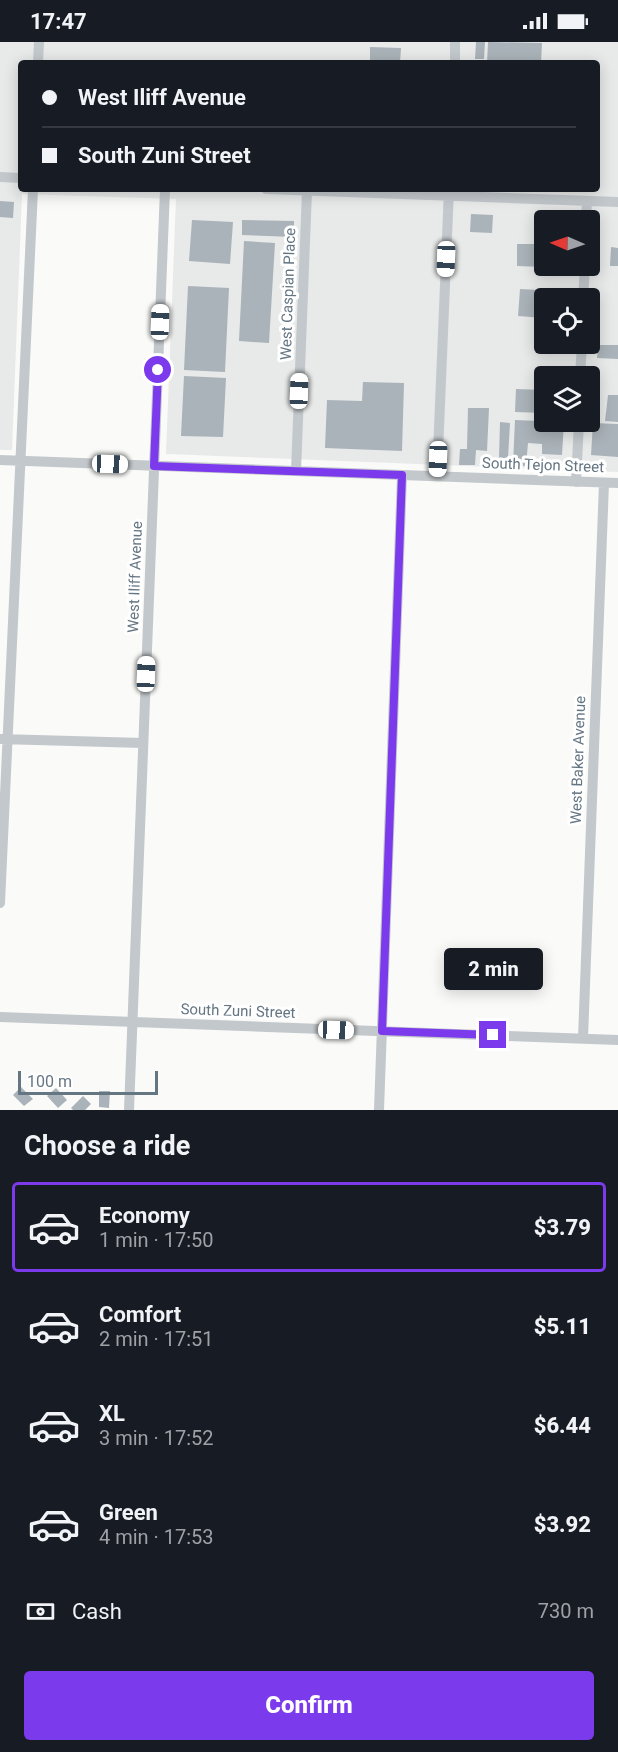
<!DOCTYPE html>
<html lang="en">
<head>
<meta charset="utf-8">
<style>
  body { margin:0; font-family:Roboto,sans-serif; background:#242831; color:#f1f3f6; height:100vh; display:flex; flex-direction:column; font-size:22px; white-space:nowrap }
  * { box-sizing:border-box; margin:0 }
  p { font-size:20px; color:#9ea1a6 }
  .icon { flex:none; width:33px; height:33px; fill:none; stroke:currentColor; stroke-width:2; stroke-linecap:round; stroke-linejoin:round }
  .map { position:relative; height:1068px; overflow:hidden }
  .drawer { display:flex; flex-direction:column; background:#171b24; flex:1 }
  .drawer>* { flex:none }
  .banner { position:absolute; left:18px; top:18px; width:582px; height:132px; border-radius:6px; box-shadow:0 3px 15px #0003; display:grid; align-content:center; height:132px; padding:0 24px; background:#171b24 }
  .needle { width:39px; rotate:272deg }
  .tools { position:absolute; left:534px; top:168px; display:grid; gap:12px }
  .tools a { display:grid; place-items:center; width:66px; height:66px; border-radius:6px; background:#171b24; box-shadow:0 3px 15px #0003; font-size:30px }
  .scale { position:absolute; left:18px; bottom:15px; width:140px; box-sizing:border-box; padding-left:6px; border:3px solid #657683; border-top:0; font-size:16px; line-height:21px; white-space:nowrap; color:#657683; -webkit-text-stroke:4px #fff; paint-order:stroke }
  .end { position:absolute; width:27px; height:27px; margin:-14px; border:8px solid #7c3aed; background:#fff; box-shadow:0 0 0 3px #fff }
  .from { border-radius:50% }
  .bubble { position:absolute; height:42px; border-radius:6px; background:#171b24; box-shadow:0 3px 15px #0003; font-size:20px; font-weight:800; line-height:42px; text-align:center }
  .car { position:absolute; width:18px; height:36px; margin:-18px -9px; border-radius:8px; box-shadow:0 0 4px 2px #0007; background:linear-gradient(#fff 24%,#345 0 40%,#fff 0 76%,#345 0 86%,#fff 0) }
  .banner b { display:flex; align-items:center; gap:21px; height:57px; font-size:22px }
  .banner b+b { border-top:2px solid #363941 }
  .banner i { width:15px; height:15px; background:#f1f3f6 }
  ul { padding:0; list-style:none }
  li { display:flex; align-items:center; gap:18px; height:90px; margin:0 12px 9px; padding:0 12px; border:3px solid transparent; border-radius:6px }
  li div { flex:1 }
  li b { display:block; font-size:22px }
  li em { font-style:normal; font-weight:800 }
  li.current { border-color:#7c3aed }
  li>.icon { width:54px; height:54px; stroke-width:1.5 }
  h2 { padding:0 24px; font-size:27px; line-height:72px }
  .pay { display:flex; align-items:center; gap:15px; height:66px; padding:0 24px; font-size:22px }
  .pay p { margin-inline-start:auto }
  .action { display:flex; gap:12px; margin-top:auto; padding:12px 24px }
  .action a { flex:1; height:69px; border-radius:6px; background:#7c3aed; color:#fff; font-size:24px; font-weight:800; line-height:69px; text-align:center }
  .status { display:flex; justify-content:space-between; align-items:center; height:42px; padding:0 30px; background:#171b24; direction:ltr }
  .status svg { height:16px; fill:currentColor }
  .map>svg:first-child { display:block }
</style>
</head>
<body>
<div class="status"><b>17:47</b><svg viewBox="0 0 49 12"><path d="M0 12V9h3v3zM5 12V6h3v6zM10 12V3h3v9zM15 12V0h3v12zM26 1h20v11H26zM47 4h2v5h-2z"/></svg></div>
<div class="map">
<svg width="618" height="1068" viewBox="0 0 618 1068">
  <rect width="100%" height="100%" fill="#fafaf8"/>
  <path fill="#e8e9e9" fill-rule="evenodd" d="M0 0H618V430L166 412 176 157 22 152 12 408H0ZM21 21H597V147H21ZM544 178H590V224H544ZM544 256H590V302H544ZM544 334H590V380H544Z"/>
  <path fill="#aab3b9" d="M476 0H485L484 17H475Z
    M488 0 542 1 541 21H487Z
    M370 5 401 6 400 21H370Z
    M0 159 14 160 13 176 0 175Z
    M471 172 493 173 492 191 470 190Z
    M192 178 233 180 230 222 189 219Z
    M242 178 294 179V195L242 193Z
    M244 199 275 201 269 301 239 299Z
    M517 202H544V225L517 224Z
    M611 205 618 206V224H610Z
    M188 244 229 246 225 330 184 328Z
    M520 247 559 249 558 256H544V276L518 274Z
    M598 303H618V317L597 316Z
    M184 334 226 336 223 395 181 394Z
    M363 340 404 341 402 409 325 406 327 358 362 359Z
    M516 347 544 348V371L515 370Z
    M608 353H618V380L605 379Z
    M468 366H489L487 409 476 408 475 423H459L460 407H467Z
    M515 378 564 380 562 413 542 412V402L528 401 526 424 513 423Z
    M500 380 510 381 508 416H499Z
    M593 381 618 382V415L591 413Z
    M21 1045 33 1057 24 1064 13 1053Z
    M56 1046 67 1058 58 1066 47 1054Z
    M99 1049H110L109 1066 99 1065Z
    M83 1054 91 1062 85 1068H73L71 1066Z"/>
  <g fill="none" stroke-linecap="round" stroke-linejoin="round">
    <path stroke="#c3c8cc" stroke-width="10" d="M38 21 39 0
      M455 21V0
      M0 135 21 136
      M266 147 618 160
      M586 178 587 159
      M583 256 585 224
      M580 334 582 302
      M0 418 618 441
      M296 429 307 149
      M437 434 449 147
      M576 440 579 380
      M0 697 143 701
      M0 861 33 147
      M0 975 618 998
      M583 996 604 441
      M129 1068 165 147
      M379 1068 402 433"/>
  </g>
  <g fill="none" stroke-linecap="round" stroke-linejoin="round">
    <path stroke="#7c3aed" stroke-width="8" d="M158 328 154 424 402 433 382 989 493 993"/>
  </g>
  <g text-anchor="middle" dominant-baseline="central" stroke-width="6" stroke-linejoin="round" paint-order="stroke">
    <g font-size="15" fill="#657683" stroke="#fff">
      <text transform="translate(288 252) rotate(-88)">West Caspian Place</text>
      <text transform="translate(543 423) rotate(2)">South Tejon Street</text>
      <text transform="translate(135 535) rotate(-88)">West Iliff Avenue</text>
      <text transform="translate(578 718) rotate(-88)">West Baker Avenue</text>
      <text transform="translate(238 969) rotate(2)">South Zuni Street</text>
    </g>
  </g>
</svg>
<div class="tools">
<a><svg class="needle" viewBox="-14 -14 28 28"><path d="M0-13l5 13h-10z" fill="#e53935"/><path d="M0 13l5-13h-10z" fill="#9ea1a6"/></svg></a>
<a><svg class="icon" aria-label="locate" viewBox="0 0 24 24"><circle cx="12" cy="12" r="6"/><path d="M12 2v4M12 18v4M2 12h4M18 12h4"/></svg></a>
<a><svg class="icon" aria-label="layers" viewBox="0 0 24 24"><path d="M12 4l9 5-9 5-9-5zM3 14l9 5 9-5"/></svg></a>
</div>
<div class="scale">100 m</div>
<i class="end from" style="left:158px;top:328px"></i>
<i class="end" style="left:493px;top:993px"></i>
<div class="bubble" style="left:444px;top:906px;width:99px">2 min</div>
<i class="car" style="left:446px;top:217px;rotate:182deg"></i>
<i class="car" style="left:160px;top:280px;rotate:2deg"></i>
<i class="car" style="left:299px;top:349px;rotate:2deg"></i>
<i class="car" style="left:438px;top:417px;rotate:182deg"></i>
<i class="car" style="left:110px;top:422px;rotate:92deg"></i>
<i class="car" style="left:146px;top:632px;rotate:2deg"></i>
<i class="car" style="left:336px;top:988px;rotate:92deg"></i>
<div class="banner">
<b><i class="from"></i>West Iliff Avenue</b>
<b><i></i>South Zuni Street</b>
</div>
</div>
<section class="drawer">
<h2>Choose a ride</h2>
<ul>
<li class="current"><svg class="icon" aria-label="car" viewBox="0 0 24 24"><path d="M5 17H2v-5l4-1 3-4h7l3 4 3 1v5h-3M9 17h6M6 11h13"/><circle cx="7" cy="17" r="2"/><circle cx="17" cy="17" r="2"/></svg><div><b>Economy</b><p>1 min · 17:50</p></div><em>$3.79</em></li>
<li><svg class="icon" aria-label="car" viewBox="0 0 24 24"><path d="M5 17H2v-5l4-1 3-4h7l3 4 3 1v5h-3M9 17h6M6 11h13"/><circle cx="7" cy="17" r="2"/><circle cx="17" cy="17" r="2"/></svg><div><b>Comfort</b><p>2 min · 17:51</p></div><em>$5.11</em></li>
<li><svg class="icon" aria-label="car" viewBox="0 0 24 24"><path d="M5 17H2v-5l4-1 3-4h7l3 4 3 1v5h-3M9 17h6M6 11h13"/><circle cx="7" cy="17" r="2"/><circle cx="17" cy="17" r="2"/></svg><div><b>XL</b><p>3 min · 17:52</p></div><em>$6.44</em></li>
<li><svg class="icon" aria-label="car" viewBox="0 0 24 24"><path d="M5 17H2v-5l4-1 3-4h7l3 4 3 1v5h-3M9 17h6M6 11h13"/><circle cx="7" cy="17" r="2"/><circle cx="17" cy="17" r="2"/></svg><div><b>Green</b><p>4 min · 17:53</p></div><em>$3.92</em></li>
</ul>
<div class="pay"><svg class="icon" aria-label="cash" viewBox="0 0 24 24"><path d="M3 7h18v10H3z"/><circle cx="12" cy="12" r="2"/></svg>Cash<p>730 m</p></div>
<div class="action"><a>Confirm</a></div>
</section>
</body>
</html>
